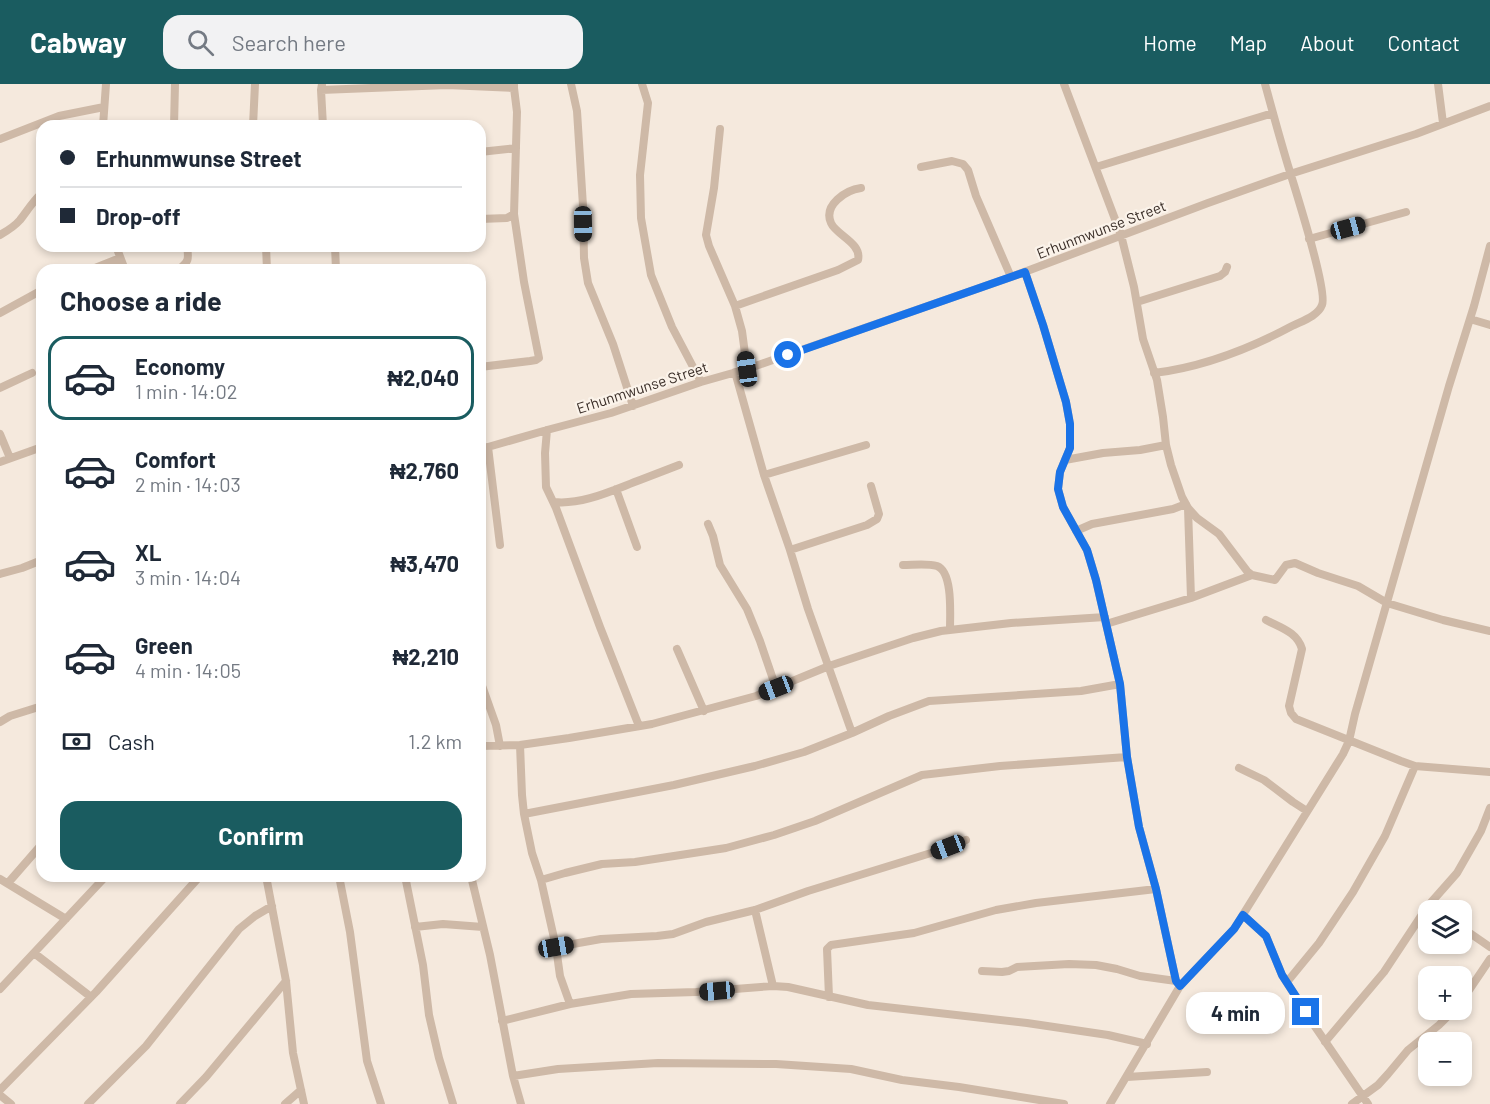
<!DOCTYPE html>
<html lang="en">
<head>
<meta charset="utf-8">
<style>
  body { margin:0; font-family:Barlow,sans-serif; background:#f2f2f3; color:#1f2937; height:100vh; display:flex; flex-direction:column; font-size:22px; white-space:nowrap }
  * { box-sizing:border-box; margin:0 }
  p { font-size:20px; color:#747a83 }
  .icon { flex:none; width:33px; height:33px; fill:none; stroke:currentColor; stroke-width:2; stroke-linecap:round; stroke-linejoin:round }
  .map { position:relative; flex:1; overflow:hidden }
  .panel { position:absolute; left:36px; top:180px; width:450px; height:618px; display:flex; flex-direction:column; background:#fff; border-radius:18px; box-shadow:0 3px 9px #0003 }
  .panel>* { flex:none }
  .guide { position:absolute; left:36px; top:36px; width:450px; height:132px; border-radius:18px; box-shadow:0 3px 9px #0003; display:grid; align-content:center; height:132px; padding:0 24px; background:#fff }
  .tools { position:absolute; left:1418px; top:816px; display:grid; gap:12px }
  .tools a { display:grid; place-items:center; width:54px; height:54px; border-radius:12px; background:#fff; box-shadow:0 3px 9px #0003; font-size:30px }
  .end { position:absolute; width:27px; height:27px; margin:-14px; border:8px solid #1a73e8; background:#fff; box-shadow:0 0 0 3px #fff }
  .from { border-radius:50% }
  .bubble { position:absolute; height:42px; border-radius:18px; background:#fff; box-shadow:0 3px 9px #0003; font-size:20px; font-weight:700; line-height:42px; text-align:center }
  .car { position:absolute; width:18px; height:36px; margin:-18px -9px; border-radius:8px; box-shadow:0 0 4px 2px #0007; background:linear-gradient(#222 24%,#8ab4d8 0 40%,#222 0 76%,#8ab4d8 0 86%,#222 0) }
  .guide b { display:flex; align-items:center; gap:21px; height:57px; font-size:22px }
  .guide b+b { border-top:2px solid #e0e1e3 }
  .guide i { width:15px; height:15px; background:#1f2937 }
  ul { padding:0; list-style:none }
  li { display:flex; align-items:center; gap:18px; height:84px; margin:0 12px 9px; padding:0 12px; border:3px solid transparent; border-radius:18px }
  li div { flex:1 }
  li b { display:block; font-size:22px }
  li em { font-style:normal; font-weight:700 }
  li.active { border-color:#1a5c60 }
  li>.icon { width:54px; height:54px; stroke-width:1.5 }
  h2 { padding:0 24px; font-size:27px; line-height:72px }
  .pay { display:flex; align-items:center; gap:15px; height:66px; padding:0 24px; font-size:22px }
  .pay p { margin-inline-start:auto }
  .button { display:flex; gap:12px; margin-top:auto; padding:12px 24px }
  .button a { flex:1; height:69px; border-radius:18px; background:#1a5c60; color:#fff; font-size:24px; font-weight:700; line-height:69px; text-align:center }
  header { display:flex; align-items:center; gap:36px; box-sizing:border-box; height:84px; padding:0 30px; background:#1a5c60; color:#fff }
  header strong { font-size:28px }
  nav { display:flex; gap:33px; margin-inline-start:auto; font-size:21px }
  .search { width:420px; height:54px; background:#f2f2f3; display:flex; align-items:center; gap:15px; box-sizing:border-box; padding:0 21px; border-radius:18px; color:#747a83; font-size:22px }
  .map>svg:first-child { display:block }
</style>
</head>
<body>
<header>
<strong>Cabway</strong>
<div class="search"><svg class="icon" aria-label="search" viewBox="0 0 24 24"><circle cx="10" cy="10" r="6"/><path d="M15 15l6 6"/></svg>Search here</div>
<nav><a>Home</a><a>Map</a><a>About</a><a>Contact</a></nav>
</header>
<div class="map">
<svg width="1490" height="1020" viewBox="0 0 1490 1020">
  <rect width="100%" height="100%" fill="#f5e9dd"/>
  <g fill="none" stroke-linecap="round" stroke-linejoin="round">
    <path stroke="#ceb9a7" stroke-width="8" d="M322 0 321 6 323 42
      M571 0 577 27 583 122 584 174 588 199 613 260 633 322
      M642 0 648 19 640 91 641 134 651 191 672 243 701 298
      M1064 0 1121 151 1134 203 1143 255 1157 296 1163 333 1166 361 1171 381 1182 413 1188 424 1197 434 1219 450 1247 487 1252 491
      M1438 0 1443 39
      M321 6 447 1 514 4V0
      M103 42 106 0
      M174 42 175 0
      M253 42 255 0
      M720 45 714 104 706 151 709 162 735 222 742 247 747 285
      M0 55 59 32 104 23
      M480 68 516 64
      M921 83 952 77 963 80 968 86 976 112 1011 193
      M1096 83 1273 29
      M480 135 507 134 514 130 517 28 514 4
      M0 151C7 147 14 143 20 136 27 127 33 117 42 109
      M1309 155 1406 128
      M116 162 125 186
      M266 162 267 186
      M335 162 336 186
      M90 186 120 174
      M178 186C189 178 189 175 187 162
      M1025 188 1043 241 1066 318 1070 340V364L1060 388 1058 405 1063 423 1087 466 1096 496 1120 600 1127 673 1139 743 1156 805 1176 897 1180 902
      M1137 218 1220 192 1225 188 1227 183
      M735 222 838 186 858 176C862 159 836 151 831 139 823 121 846 106 861 104
      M0 229 42 206
      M1470 235 1490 241
      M480 283 530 277 536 276 539 274 524 198 514 130
      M735 288 764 391 790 466 808 525 852 649
      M1154 289C1203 283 1249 265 1292 242 1302 237 1318 232 1322 221 1328 208 1296 108 1290 88 1281 59 1273 29 1265 0
      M0 304 32 289
      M547 346 545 369 546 403 556 424 600 543 639 642
      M0 350 10 374
      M488 363 500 461
      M480 364 488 363 547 346 611 329 701 298 747 285 1011 193 1208 119 1290 90 1416 50 1490 22
      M1065 376 1103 369 1140 366 1166 361
      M0 378 42 363
      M764 391 866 361
      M616 405 637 463
      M554 418C583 421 613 406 640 396 653 391 666 386 679 381
      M1188 424 1191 514
      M708 440 713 452 720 481 747 525 760 557 776 604
      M1076 447 1092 440 1173 425 1186 420
      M790 466 867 441 877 435 879 430 871 402
      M903 481C913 481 927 479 937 482 953 488 950 530 950 545
      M0 490 22 484 42 476
      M1266 536C1281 544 1297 548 1302 565L1289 622 1291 629 1296 635 1401 677 1415 682 1490 688
      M1106 540 1191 514 1252 491 1275 496 1286 481 1295 479 1318 489 1358 502 1387 519 1443 536 1490 547
      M677 565 704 627
      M480 596 496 641 500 662
      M0 638 10 632 42 622
      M520 661 522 711 524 730 532 769 541 796 556 863 560 892 570 920
      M480 662 520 661 569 654 652 640 756 612 829 582 913 554 941 547 1011 539 1105 533
      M1239 684 1264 696 1293 718 1307 727
      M524 730 674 701 755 682 804 668 852 649 889 632 929 617 1081 607 1120 600
      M266 792 286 897 293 969 304 1020
      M339 792 350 848 367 977 381 1020
      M405 792 423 881 429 931 439 974 453 1020
      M471 792 490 871 513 992 521 1020
      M0 795 66 835
      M541 796 565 789 602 780 635 778 726 764 774 751 815 737 922 691 1000 682 1127 673
      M8 799 42 760
      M1427 823 1457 789 1481 747 1490 724
      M755 826 773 902
      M1243 831 1266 852 1282 891 1316 944 1368 1020
      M415 843 443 840 483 843
      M1461 843 1490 863
      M556 863 601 855 657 852 673 850 706 838 755 826 808 807 931 769 966 756
      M34 869 91 913
      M982 887 1002 888 1009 887 1017 883 1069 880 1096 881 1117 885 1140 892 1176 897
      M1287 898 1319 859 1353 808 1385 752 1415 682
      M0 905 106 792
      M829 913 827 865 831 861 914 849 996 826 1036 819 1156 805
      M1461 918 1490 875
      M502 937 570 920 631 910 696 908 773 902 788 903 868 921 1027 939 1108 951 1147 960
      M1325 958 1384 888 1427 823 1435 826
      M513 992 558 985 658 979 776 980 851 985 902 996 959 1003 1064 1020
      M1127 993 1207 988
      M0 1006 96 908 200 792
      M0 1011 11 1020
      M88 1020 146 962 239 845 255 832 272 822
      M180 1020 206 993 286 897
      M285 1020 301 1006
      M1110 1020 1180 902 1234 845 1343 670 1349 657 1355 630 1449 302 1474 222 1490 162
      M1352 1020 1378 1001 1388 990 1408 966 1439 941 1454 926"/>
  </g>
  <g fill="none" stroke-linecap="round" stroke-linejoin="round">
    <path stroke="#1a73e8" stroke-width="8" d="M788 271 1025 188 1043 241 1066 318 1070 340V364L1060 388 1058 405 1063 423 1087 466 1096 496 1120 600 1127 673 1139 743 1156 805 1176 897 1180 902 1234 845 1243 831 1266 852 1282 891 1306 928"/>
  </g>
  <g text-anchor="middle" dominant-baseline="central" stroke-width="4.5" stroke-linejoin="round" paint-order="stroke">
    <g font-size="15" fill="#3a2e28" stroke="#fbf3ea">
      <text transform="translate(1101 145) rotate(-21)">Erhunmwunse Street</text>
      <text transform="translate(642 303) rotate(-18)">Erhunmwunse Street</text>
    </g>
  </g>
</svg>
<div class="tools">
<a><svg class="icon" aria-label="layers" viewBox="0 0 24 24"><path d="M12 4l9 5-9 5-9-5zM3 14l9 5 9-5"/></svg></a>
<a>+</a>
<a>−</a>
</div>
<i class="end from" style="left:788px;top:271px"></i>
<i class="end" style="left:1306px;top:928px"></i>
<div class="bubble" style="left:1186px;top:908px;width:99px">4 min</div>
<i class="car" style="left:583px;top:140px;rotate:179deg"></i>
<i class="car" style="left:1348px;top:144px;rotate:75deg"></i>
<i class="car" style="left:747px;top:285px;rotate:352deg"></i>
<i class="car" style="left:776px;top:604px;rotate:249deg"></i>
<i class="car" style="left:948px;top:763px;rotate:249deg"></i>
<i class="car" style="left:556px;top:863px;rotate:80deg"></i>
<i class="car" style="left:717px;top:907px;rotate:265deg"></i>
<div class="guide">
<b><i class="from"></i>Erhunmwunse Street</b>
<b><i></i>Drop-off</b>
</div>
<section class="panel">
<h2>Choose a ride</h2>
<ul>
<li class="active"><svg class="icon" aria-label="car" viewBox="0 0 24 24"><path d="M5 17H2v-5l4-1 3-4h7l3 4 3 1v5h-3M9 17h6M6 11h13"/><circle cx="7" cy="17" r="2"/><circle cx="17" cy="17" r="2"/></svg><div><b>Economy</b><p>1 min · 14:02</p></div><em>₦2,040</em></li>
<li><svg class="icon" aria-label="car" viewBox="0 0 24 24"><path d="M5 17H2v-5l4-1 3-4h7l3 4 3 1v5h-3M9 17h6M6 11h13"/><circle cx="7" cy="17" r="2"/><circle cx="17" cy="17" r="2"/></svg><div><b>Comfort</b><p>2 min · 14:03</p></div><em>₦2,760</em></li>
<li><svg class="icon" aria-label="car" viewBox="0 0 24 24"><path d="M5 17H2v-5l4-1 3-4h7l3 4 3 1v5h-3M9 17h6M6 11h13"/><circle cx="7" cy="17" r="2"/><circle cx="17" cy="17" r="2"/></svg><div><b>XL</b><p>3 min · 14:04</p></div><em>₦3,470</em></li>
<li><svg class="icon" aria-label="car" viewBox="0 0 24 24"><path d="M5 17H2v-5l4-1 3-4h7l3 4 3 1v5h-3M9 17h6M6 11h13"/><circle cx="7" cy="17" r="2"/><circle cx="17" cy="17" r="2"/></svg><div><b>Green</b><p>4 min · 14:05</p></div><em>₦2,210</em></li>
</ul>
<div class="pay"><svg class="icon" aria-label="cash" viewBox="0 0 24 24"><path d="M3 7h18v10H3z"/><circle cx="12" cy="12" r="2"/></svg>Cash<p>1.2 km</p></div>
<div class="button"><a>Confirm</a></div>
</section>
</div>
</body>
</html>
